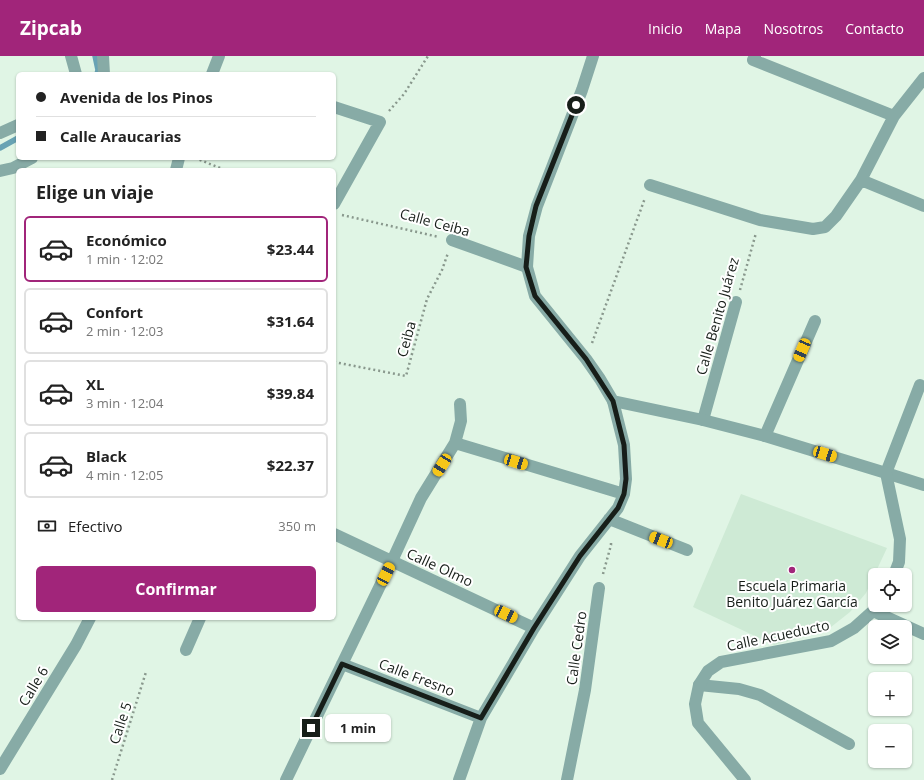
<!DOCTYPE html>
<html lang="es">
<head>
<meta charset="utf-8">
<style>
  body { margin:0; font-family:"Open Sans",sans-serif; background:#f2f2f2; color:#222; height:100vh; display:flex; flex-direction:column; font-size:15px; white-space:nowrap }
  * { box-sizing:border-box; margin:0 }
  p { font-size:13px; color:#767676 }
  .icon { flex:none; width:22px; height:22px; fill:none; stroke:currentColor; stroke-width:2; stroke-linecap:round; stroke-linejoin:round }
  .map { position:relative; flex:1; overflow:hidden }
  .drawer { position:absolute; left:16px; top:112px; width:320px; height:452px; display:flex; flex-direction:column; background:#fff; border-radius:6px; box-shadow:0 1px 3px #0004 }
  .drawer>* { flex:none }
  .top-card { position:absolute; left:16px; top:16px; width:320px; height:88px; border-radius:6px; box-shadow:0 1px 3px #0004; display:grid; align-content:center; height:88px; padding:0 20px; background:#fff }
  .controls { position:absolute; left:868px; top:512px; display:grid; gap:8px }
  .controls a { display:grid; place-items:center; width:44px; height:44px; border-radius:6px; background:#fff; box-shadow:0 1px 3px #0004; font-size:20px }
  .end { position:absolute; width:18px; height:18px; margin:-9px; border:5px solid #171e19; background:#fff; box-shadow:0 0 0 2px #fff }
  .from { border-radius:50% }
  .bubble { position:absolute; height:28px; border-radius:6px; background:#fff; box-shadow:0 1px 3px #0004; font-size:13px; font-weight:700; line-height:28px; text-align:center }
  .car { position:absolute; width:12px; height:24px; margin:-12px -6px; border-radius:5px; box-shadow:0 0 3px 1px #0007; background:linear-gradient(#f5c518 24%,#345 0 40%,#f5c518 0 76%,#345 0 86%,#f5c518 0) }
  .top-card b { display:flex; align-items:center; gap:14px; height:38px; font-size:15px }
  .top-card b+b { border-top:1px solid #e0e0e0 }
  .top-card i { width:10px; height:10px; background:#222 }
  ul { padding:0; list-style:none }
  li { display:flex; align-items:center; gap:12px; height:66px; margin:0 8px 6px; padding:0 12px; border:2px solid #e0e0e0; border-radius:6px }
  li div { flex:1 }
  li b { display:block; font-size:15px }
  li em { font-style:normal; font-weight:700 }
  li.active { border-color:#a1257a }
  li>.icon { width:36px; height:36px; stroke-width:1.5 }
  h2 { padding:0 20px; font-size:18px; line-height:48px }
  .pay { display:flex; align-items:center; gap:10px; height:44px; padding:0 20px; font-size:15px }
  .pay p { margin-inline-start:auto }
  .action { display:flex; gap:8px; margin-top:auto; padding:8px 20px }
  .action a { flex:1; height:46px; border-radius:6px; background:#a1257a; color:#fff; font-size:16px; font-weight:700; line-height:46px; text-align:center }
  header { display:flex; align-items:center; gap:24px; box-sizing:border-box; height:56px; padding:0 20px; background:#a1257a; color:#fff }
  header strong { font-size:19px }
  nav { display:flex; gap:22px; margin-inline-start:auto; font-size:14px }
  .map>svg:first-child { display:block }
</style>
</head>
<body>
<header>
<strong>Zipcab</strong>
<nav><a>Inicio</a><a>Mapa</a><a>Nosotros</a><a>Contacto</a></nav>
</header>
<div class="map">
<svg width="924" height="724" viewBox="0 0 924 724">
  <rect width="100%" height="100%" fill="#e0f5e5"/>
  <path fill="#ceead5" d="M741 438 887 492 866 537 850 556 826 575 774 589 693 551Z"/>
  <g fill="none" stroke-linecap="round" stroke-linejoin="round">
    <path stroke="#68a3b4" stroke-width="5.5" d="M95 0 98 14 97 18
      M0 92 18 82"/>
    <path stroke="#89988d" stroke-width="2.5" stroke-dasharray="2 3" stroke-linecap="butt" d="M389 55 404 38 428 0
      M195 102 225 114
      M342 159 439 181
      M740 234 756 177
      M592 287 645 142
      M334 306 406 320 427 243 442 214 448 197
      M603 518 611 489V486
      M112 724 146 616"/>
    <path stroke="#87aba6" stroke-width="12" d="M71 0 76 18
      M103 0 104 18
      M755 0 753 4 894 60
      M212 18 219 0
      M0 77 18 69
      M176 114 179 102
      M0 115 13 112 32 102
      M861 124 924 150
      M650 129 760 164 813 173 825 171 836 160 861 124 894 60 924 22
      M334 148 380 66 334 51
      M452 184 527 211
      M920 329 886 417 924 429
      M703 364 736 246
      M765 380 815 265
      M455 387 624 438
      M609 463 687 494
      M334 478 534 572
      M873 555 924 578
      M186 594 200 562
      M342 608 481 662
      M699 629 739 633 760 639 849 688
      M0 713 76 589 90 562
      M286 724 392 505 421 442 455 387 461 365 460 348
      M459 724 481 662 534 572 580 500 618 452 624 438 626 423 624 389 613 345
      M567 724 585 634 599 532"/>
    <path stroke="#87aba6" stroke-width="12" d="M593 0 582 34 537 150 529 180 527 211 535 240 586 303 600 323 613 345 703 364 765 380 886 417 900 483 899 506 894 519
      M745 724 698 667 695 648 699 629 708 615 721 606 831 585 854 572 873 555 878 549"/>
  </g>
  <g fill="none" stroke-linecap="round" stroke-linejoin="round">
    <path stroke="#171e19" stroke-width="5" d="M311 672 342 608 481 662 534 572 580 500 618 452 624 438 626 423 624 389 613 345 586 303 535 240 526 211 529 180 536 150 576 49"/>
  </g>
  <circle fill="#a1257a" stroke="#fff" stroke-width="1.5" cx="792" cy="514" r="4"/>
  <g text-anchor="middle" dominant-baseline="central" stroke-width="4" stroke-linejoin="round" paint-order="stroke">
    <g font-size="14" fill="#171e19" stroke="#fff">
      <text transform="translate(435 166) rotate(15)">Calle Ceiba</text>
      <text transform="translate(717 260) rotate(-74)">Calle Benito Juárez</text>
      <text transform="translate(406 283) rotate(-75)">Ceiba</text>
      <text transform="translate(440 511) rotate(25)">Calle Olmo</text>
      <text transform="translate(778 579) rotate(-12)">Calle Acueducto</text>
      <text transform="translate(576 592) rotate(-82)">Calle Cedro</text>
      <text transform="translate(417 621) rotate(21)">Calle Fresno</text>
      <text transform="translate(33 630) rotate(-59)">Calle 6</text>
      <text transform="translate(120 667) rotate(-72)">Calle 5</text>
    </g>
    <g font-size="14" fill="#171e19" stroke="#fff">
      <text x="792" y="529">Escuela Primaria<tspan x="792" dy="16">Benito Juárez García</tspan></text>
    </g>
  </g>
</svg>
<div class="controls">
<a><svg class="icon" aria-label="locate" viewBox="0 0 24 24"><circle cx="12" cy="12" r="6"/><path d="M12 2v4M12 18v4M2 12h4M18 12h4"/></svg></a>
<a><svg class="icon" aria-label="layers" viewBox="0 0 24 24"><path d="M12 4l9 5-9 5-9-5zM3 14l9 5 9-5"/></svg></a>
<a>+</a>
<a>−</a>
</div>
<i class="end from" style="left:576px;top:49px"></i>
<i class="end" style="left:311px;top:672px"></i>
<div class="bubble" style="left:325px;top:658px;width:66px">1 min</div>
<i class="car" style="left:802px;top:294px;rotate:203deg"></i>
<i class="car" style="left:825px;top:398px;rotate:107deg"></i>
<i class="car" style="left:516px;top:406px;rotate:107deg"></i>
<i class="car" style="left:442px;top:409px;rotate:212deg"></i>
<i class="car" style="left:661px;top:484px;rotate:291deg"></i>
<i class="car" style="left:386px;top:518px;rotate:26deg"></i>
<i class="car" style="left:506px;top:558px;rotate:115deg"></i>
<div class="top-card">
<b><i class="from"></i>Avenida de los Pinos</b>
<b><i></i>Calle Araucarias</b>
</div>
<section class="drawer">
<h2>Elige un viaje</h2>
<ul>
<li class="active"><svg class="icon" aria-label="car" viewBox="0 0 24 24"><path d="M5 17H2v-5l4-1 3-4h7l3 4 3 1v5h-3M9 17h6M6 11h13"/><circle cx="7" cy="17" r="2"/><circle cx="17" cy="17" r="2"/></svg><div><b>Económico</b><p>1 min · 12:02</p></div><em>$23.44</em></li>
<li><svg class="icon" aria-label="car" viewBox="0 0 24 24"><path d="M5 17H2v-5l4-1 3-4h7l3 4 3 1v5h-3M9 17h6M6 11h13"/><circle cx="7" cy="17" r="2"/><circle cx="17" cy="17" r="2"/></svg><div><b>Confort</b><p>2 min · 12:03</p></div><em>$31.64</em></li>
<li><svg class="icon" aria-label="car" viewBox="0 0 24 24"><path d="M5 17H2v-5l4-1 3-4h7l3 4 3 1v5h-3M9 17h6M6 11h13"/><circle cx="7" cy="17" r="2"/><circle cx="17" cy="17" r="2"/></svg><div><b>XL</b><p>3 min · 12:04</p></div><em>$39.84</em></li>
<li><svg class="icon" aria-label="car" viewBox="0 0 24 24"><path d="M5 17H2v-5l4-1 3-4h7l3 4 3 1v5h-3M9 17h6M6 11h13"/><circle cx="7" cy="17" r="2"/><circle cx="17" cy="17" r="2"/></svg><div><b>Black</b><p>4 min · 12:05</p></div><em>$22.37</em></li>
</ul>
<div class="pay"><svg class="icon" aria-label="cash" viewBox="0 0 24 24"><path d="M3 7h18v10H3z"/><circle cx="12" cy="12" r="2"/></svg>Efectivo<p>350 m</p></div>
<div class="action"><a>Confirmar</a></div>
</section>
</div>
</body>
</html>
